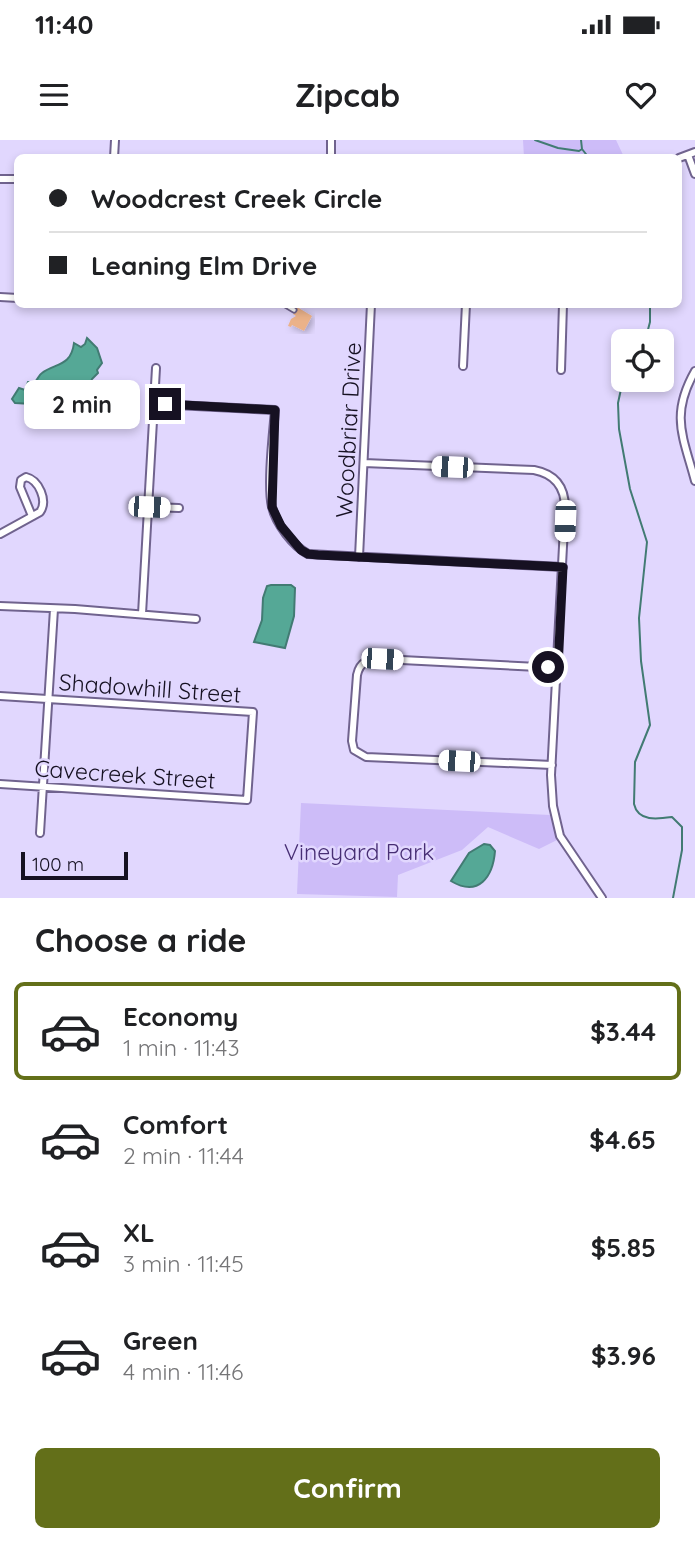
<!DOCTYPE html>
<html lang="en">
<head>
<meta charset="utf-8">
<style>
  body { margin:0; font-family:Quicksand,sans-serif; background:#f2f2f2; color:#202124; height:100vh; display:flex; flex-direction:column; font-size:26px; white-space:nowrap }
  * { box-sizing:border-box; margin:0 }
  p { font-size:23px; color:#757577 }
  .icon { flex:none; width:38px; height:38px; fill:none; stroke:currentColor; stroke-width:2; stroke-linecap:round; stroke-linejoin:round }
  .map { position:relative; height:758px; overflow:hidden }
  .panel { display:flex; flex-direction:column; background:#fff; flex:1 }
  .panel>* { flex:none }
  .guide { position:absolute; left:14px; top:14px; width:668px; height:154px; border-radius:10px; box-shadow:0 4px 10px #0003; display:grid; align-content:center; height:154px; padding:0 35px; background:#fff }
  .tools { position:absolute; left:611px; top:189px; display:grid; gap:14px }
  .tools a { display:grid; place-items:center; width:63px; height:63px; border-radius:10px; background:#fff; box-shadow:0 4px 10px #0003; font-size:35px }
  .scale { position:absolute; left:21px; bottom:18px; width:107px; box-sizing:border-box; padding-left:7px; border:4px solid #161122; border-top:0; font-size:19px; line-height:24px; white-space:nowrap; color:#161122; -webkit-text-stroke:5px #e1d7fe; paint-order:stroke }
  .end { position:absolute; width:32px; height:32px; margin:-16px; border:9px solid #161122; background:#fff; box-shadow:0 0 0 4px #fff }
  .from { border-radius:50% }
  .bubble { position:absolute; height:49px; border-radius:10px; background:#fff; box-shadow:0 4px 10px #0003; font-size:23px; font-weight:700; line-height:49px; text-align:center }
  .car { position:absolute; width:21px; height:42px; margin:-21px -10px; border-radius:9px; box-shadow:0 0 5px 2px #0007; background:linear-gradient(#fff 24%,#345 0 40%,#fff 0 76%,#345 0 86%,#fff 0) }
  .guide b { display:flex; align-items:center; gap:24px; height:66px; font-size:26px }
  .guide b+b { border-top:2px solid #e0e0e0 }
  .guide i { width:18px; height:18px; background:#202124 }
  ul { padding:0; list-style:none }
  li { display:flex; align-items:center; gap:21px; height:98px; margin:0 14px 10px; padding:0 21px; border:4px solid transparent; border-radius:10px }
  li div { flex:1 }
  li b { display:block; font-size:26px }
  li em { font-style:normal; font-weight:700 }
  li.current { border-color:#636f19 }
  li>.icon { width:63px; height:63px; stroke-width:1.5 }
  h2 { padding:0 35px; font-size:32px; line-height:84px }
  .cta { display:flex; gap:14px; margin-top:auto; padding:14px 35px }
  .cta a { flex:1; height:80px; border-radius:10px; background:#636f19; color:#fff; font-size:28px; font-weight:700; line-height:80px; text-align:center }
  .status { display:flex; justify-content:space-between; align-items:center; height:49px; padding:0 35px; background:#fff; direction:ltr }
  .status svg { height:19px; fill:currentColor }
  header { display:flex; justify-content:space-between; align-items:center; height:91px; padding:0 35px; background:#fff; font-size:32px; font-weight:700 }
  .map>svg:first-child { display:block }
</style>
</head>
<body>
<div class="status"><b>11:40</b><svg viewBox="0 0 49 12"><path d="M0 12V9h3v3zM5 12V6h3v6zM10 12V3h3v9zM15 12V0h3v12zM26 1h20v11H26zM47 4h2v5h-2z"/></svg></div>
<header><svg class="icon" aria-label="menu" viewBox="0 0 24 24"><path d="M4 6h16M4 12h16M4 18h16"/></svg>Zipcab<svg class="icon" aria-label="heart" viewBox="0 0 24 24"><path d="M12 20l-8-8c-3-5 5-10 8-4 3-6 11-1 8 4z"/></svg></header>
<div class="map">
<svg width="695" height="758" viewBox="0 0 695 758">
  <defs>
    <filter id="shadow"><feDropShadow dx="3" dy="3" stdDeviation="3.5" flood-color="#0004"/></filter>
  </defs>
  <rect width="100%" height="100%" fill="#e1d7fe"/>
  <path fill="#cdbcf8" d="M523 0H616L624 17H524Z
    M301 663 550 675 557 700 539 709 488 687 462 710 398 735 397 757 297 754Z"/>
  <path fill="#55a896" stroke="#427b73" stroke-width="2" d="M87 198 97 208 102 223 97 230 98 233 92 239 90 244 76 245 71 250C64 251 62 254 56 258 44 265 29 264 15 263L12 259 19 248 25 250 28 242H35C38 239 39 235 42 233 55 223 71 227 74 203L81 207 85 204Z
    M271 445H291L295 448 294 476 285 508 254 502 262 480 263 458 267 446Z
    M484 704 490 705 495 711C493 736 479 758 451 741L469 713Z"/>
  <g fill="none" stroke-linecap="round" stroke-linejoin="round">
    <path stroke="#427b73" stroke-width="2" d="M535 0 558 8 579 11 582 9
      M581 0 582 9 589 18
      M645 201 650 182V164
      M623 240 618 263 619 289 630 349 647 402 639 478 641 521 650 585 635 622 634 664C638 682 658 679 672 677L682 687V710L673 758"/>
  </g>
  <path fill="#ebb289" filter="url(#shadow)" d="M297 167 312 176 304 191 292 185 291 187 288 186 291 179 296 176 293 174Z"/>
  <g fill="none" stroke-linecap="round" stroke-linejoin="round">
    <defs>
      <path id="lane" d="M284 164 294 170"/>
      <path id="street" d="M688 15 695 34
        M114 18 115 0
        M331 18V0
        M679 18 695 12
        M0 39H18
        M0 157 18 158
        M463 226 466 164
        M561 230 563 164
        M695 231C670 275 683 296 695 341
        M155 264 275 270C273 294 267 345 272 367 276 384 293 406 308 414L563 427
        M364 323 534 330C555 334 565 347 565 368L551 635 553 666 560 696 602 758
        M150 367 179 368
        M0 394 40 372C48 361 39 340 26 337L21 340 20 347 32 376
        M359 417 371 164
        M0 466 75 469 196 479
        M142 474 156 228
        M0 556 253 572 247 660 0 644
        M552 625 366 617 354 610 352 601 357 535C360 521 369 519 382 519L558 528
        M40 693 54 469"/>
    </defs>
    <use href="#lane" stroke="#70638e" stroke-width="7"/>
    <use href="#street" stroke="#70638e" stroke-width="10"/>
    <use href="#lane" stroke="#fff" stroke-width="3.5"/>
    <use href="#street" stroke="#fff" stroke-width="6"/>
  </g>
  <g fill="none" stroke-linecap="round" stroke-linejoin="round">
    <path stroke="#161122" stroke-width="9" d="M165 264 275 270 272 367 281 386 301 410 308 414 318 415 563 427 558 528 548 527"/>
  </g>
  <g text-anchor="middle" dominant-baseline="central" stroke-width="5" stroke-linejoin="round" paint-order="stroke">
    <g font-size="23" fill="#161122" stroke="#e1d7fe">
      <text transform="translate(348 290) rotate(-87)">Woodbriar Drive</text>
      <text transform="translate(150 548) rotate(4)">Shadowhill Street</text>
      <text transform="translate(125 634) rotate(4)">Cavecreek Street</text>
    </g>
    <g font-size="23" fill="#472e74" stroke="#e1d7fe">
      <text x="359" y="711">Vineyard Park</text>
    </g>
  </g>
</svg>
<div class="tools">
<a><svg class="icon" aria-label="locate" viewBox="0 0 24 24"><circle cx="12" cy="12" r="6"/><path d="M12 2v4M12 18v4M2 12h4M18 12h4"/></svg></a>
</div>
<div class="scale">100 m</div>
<i class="end from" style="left:548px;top:527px"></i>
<i class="end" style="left:165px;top:264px"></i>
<div class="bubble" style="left:24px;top:240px;width:116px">2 min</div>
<i class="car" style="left:452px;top:327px;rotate:272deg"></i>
<i class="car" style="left:149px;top:367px;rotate:92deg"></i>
<i class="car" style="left:565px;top:381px;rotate:182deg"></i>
<i class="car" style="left:382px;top:519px;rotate:93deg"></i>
<i class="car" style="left:459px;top:621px;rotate:273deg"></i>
<div class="guide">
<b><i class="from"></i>Woodcrest Creek Circle</b>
<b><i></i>Leaning Elm Drive</b>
</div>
</div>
<section class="panel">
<h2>Choose a ride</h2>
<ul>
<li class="current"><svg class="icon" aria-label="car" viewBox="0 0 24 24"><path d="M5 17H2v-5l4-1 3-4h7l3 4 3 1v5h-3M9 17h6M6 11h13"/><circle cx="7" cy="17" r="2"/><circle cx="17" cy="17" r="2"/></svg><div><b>Economy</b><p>1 min · 11:43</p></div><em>$3.44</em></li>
<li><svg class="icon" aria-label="car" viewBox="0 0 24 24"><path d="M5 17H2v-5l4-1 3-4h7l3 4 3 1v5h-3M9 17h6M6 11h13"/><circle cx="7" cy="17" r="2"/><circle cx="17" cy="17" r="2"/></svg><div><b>Comfort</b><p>2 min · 11:44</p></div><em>$4.65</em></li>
<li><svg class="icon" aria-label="car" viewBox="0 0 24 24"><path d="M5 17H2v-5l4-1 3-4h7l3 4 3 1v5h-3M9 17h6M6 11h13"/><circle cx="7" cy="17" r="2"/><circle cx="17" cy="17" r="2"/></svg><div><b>XL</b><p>3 min · 11:45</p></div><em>$5.85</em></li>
<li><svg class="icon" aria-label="car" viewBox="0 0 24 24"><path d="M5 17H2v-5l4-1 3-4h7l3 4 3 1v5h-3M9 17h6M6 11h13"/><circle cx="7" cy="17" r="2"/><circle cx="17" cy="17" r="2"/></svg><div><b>Green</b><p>4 min · 11:46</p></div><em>$3.96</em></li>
</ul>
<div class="cta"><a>Confirm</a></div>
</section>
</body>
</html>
